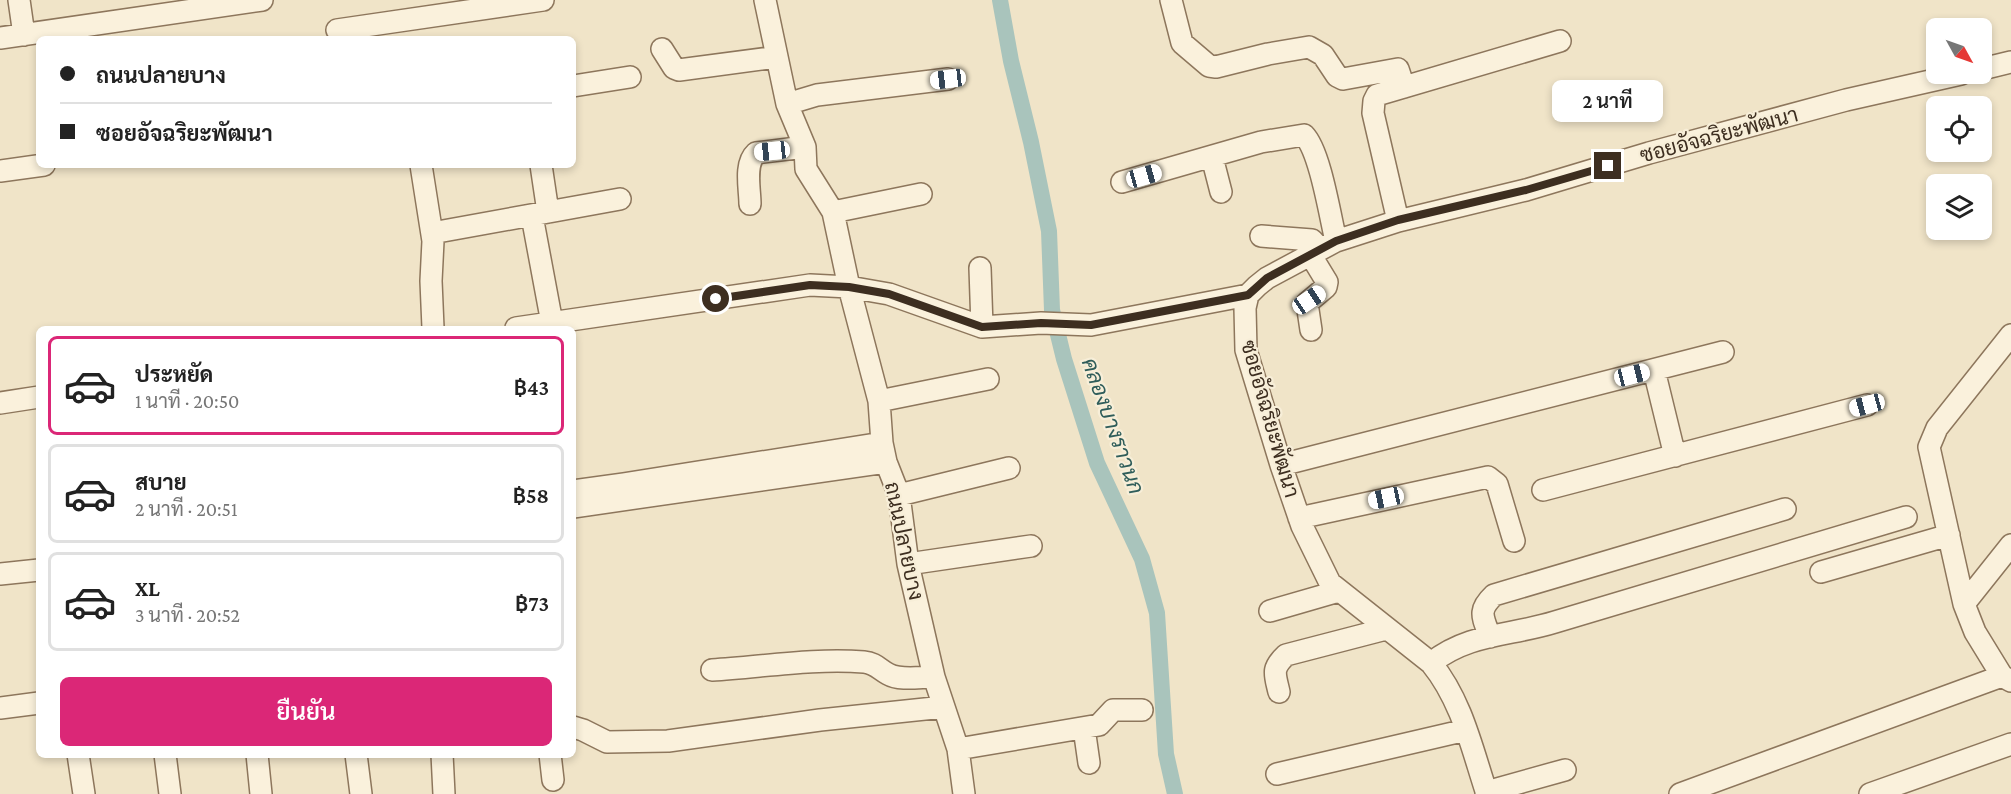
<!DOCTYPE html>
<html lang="th">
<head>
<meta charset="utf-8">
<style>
  body { margin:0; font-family:"Crimson Pro",Sarabun,serif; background:#f6f6f6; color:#222; height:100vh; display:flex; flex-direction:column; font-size:22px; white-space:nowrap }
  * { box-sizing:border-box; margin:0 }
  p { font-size:20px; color:#767676 }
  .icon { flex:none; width:33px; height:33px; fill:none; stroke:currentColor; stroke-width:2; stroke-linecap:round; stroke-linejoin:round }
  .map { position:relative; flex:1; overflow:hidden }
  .panel { position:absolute; left:36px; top:326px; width:540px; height:432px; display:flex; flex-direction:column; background:#fff; border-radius:9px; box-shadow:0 3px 9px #0003 }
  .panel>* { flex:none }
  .top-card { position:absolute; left:36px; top:36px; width:540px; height:132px; border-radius:9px; box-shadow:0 3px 9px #0003; display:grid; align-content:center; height:132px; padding:0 24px; background:#fff }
  .needle { width:39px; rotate:130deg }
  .tools { position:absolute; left:1926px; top:18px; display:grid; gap:12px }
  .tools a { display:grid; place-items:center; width:66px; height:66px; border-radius:9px; background:#fff; box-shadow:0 3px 9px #0003; font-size:30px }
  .end { position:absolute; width:27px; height:27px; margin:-14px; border:8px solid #3d2e20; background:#fff; box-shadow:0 0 0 3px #fff }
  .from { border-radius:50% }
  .bubble { position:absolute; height:42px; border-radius:9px; background:#fff; box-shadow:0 3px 9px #0003; font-size:20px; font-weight:600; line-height:42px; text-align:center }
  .car { position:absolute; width:18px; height:36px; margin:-18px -9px; border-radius:8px; box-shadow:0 0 4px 2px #0007; background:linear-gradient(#fff 24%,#345 0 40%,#fff 0 76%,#345 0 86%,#fff 0) }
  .top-card b { display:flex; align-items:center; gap:21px; height:57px; font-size:22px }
  .top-card b+b { border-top:2px solid #e0e0e0 }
  .top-card i { width:15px; height:15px; background:#222 }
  ul { padding:10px 0 0; list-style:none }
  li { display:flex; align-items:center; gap:18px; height:99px; margin:0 12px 9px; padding:0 12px; border:3px solid #e0e0e0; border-radius:9px }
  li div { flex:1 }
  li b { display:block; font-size:22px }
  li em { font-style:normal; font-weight:600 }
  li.current { border-color:#db2777 }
  li>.icon { width:54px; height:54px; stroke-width:1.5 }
  .cta { display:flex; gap:12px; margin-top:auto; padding:12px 24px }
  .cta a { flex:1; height:69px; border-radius:9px; background:#db2777; color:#fff; font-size:24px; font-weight:600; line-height:69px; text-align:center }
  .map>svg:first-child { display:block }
</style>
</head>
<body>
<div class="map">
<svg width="2011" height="794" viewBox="0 0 2011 794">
  <rect width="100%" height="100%" fill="#f0e4c8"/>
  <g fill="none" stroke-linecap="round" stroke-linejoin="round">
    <path stroke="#a9c4bc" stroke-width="16" d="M1000 0 1011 61 1031 142 1049 231 1052 310 1064 359 1097 463 1142 559 1157 613 1166 754 1175 794"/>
    <defs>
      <path id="minor" d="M19 0 24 35
        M765 0 787 104 805 147 806 169 833 212 849 287 879 401 882 443 886 462 899 495 908 564 934 677 958 749 964 794
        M1171 0 1182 43 1209 66 1216 67 1268 54 1309 47 1323 55 1337 76 1343 79 1398 69 1404 87
        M337 30 543 0
        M0 38 262 0
        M662 49 674 68 679 70 777 57
        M1982 69 2011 62
        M573 86 630 77
        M787 104 817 95 948 79
        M1212 157 1221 192
        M421 165 433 241 431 281 433 328
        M541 165 548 212
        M0 171 44 165
        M1122 182 1261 142 1304 135C1320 151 1330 216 1336 241
        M750 204C750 189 744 164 756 153L805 147
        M833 212 921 194
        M532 216 552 323
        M1398 221 1373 113 1374 101 1377 95 1560 41
        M432 233 620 199
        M1261 236 1312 240 1320 249
        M1310 254 1327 282 1326 287 1307 303 1311 330
        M980 268 982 327
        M516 328 810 285 849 287 889 294 982 327 1041 323 1091 325 1248 295
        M2011 335 1937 428 1929 447 1964 604 1975 632 2002 676 2011 681
        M1654 370 1675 456
        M879 401 988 379
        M0 403 39 397
        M1281 465 1723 352
        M1543 490 1867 405
        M573 491 624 484 882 443
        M899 495 1009 468
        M573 507 886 462
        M1299 518 1488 477 1497 484 1514 541
        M908 564 1031 546
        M1821 572 1949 535
        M0 574 39 570
        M1964 604 2011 545
        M1270 611 1339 591
        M1490 637C1483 617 1477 611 1494 595L1785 509
        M1431 663C1469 633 1510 636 1555 622 1672 587 1789 552 1906 517
        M712 670C762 667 814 658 864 662 875 663 879 669 888 674 900 681 920 677 934 677
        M1279 692C1275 674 1271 669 1286 655L1386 629
        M0 708 39 703
        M573 727 583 730 607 742 668 741 820 720 944 707
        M1084 728 1089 763
        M958 749 1099 725 1113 710H1142
        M78 754 84 794
        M165 754 170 794
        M257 754 261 794
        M356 754 361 794
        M442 754 444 794
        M550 754 553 780
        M1277 774 1466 730
        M1486 792 1565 770
        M1487 794C1472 749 1462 701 1431 663L1330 583 1302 526 1281 465 1246 350 1245 308 1248 295 1257 286 1267 278 1336 241 1398 221 1526 190 1649 153 1846 100 1961 74
        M1680 794 2002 676
        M1870 794 2011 744"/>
    </defs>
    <use href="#minor" stroke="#8d765c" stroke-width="24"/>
    <use href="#minor" stroke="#faf1dc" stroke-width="21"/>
  </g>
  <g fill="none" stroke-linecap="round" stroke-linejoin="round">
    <path stroke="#3d2e20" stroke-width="8" d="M716 299 810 285 849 287 889 294 982 327 1041 323 1091 325 1248 295 1267 278 1336 241 1398 220 1526 190 1608 166"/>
  </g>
  <g text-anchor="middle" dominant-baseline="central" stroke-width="4.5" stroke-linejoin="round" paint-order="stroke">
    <g font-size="21" fill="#3d2e20" stroke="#f7eed8">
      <text transform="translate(1719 135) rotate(-15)">ซอยอัจฉริยะพัฒนา</text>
      <text transform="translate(1270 419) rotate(74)">ซอยอัจฉริยะพัฒนา</text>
      <text transform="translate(904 541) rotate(78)">ถนนปลายบาง</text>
    </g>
    <g font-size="22" font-style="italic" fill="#2f5d5a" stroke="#f7eed8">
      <text transform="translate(1113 426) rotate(70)">คลองบางราวนก</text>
    </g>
  </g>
</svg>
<div class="tools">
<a><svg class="needle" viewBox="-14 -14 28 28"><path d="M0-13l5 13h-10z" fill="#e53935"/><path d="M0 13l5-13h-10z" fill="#767676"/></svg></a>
<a><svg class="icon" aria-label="locate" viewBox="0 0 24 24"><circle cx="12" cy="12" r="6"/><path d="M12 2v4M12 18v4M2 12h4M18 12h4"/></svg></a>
<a><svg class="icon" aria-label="layers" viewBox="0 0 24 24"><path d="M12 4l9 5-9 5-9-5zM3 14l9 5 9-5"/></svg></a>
</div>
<i class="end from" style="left:716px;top:299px"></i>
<i class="end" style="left:1608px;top:166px"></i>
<div class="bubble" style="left:1552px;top:80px;width:111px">2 นาที</div>
<i class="car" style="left:948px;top:79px;rotate:263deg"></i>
<i class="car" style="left:772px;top:151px;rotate:264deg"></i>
<i class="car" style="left:1144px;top:176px;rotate:74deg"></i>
<i class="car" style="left:1309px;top:300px;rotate:56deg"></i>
<i class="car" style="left:1632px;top:375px;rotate:76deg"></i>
<i class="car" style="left:1867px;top:405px;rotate:255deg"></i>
<i class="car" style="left:1386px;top:498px;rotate:258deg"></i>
<div class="top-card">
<b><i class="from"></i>ถนนปลายบาง</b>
<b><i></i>ซอยอัจฉริยะพัฒนา</b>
</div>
<section class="panel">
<ul>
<li class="current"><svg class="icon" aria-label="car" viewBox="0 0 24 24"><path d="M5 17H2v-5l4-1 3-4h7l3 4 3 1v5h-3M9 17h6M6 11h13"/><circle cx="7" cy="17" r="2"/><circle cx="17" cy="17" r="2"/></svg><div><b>ประหยัด</b><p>1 นาที · 20:50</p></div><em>฿43</em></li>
<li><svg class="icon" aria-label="car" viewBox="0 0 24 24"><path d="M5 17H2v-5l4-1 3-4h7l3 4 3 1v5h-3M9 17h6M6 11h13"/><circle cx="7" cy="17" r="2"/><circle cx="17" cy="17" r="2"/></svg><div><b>สบาย</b><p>2 นาที · 20:51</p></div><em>฿58</em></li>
<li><svg class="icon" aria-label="car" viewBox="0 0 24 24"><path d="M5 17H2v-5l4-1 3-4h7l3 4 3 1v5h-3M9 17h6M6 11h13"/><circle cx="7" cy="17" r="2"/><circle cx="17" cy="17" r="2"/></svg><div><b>XL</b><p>3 นาที · 20:52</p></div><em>฿73</em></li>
</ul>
<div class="cta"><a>ยืนยัน</a></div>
</section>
</div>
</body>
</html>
